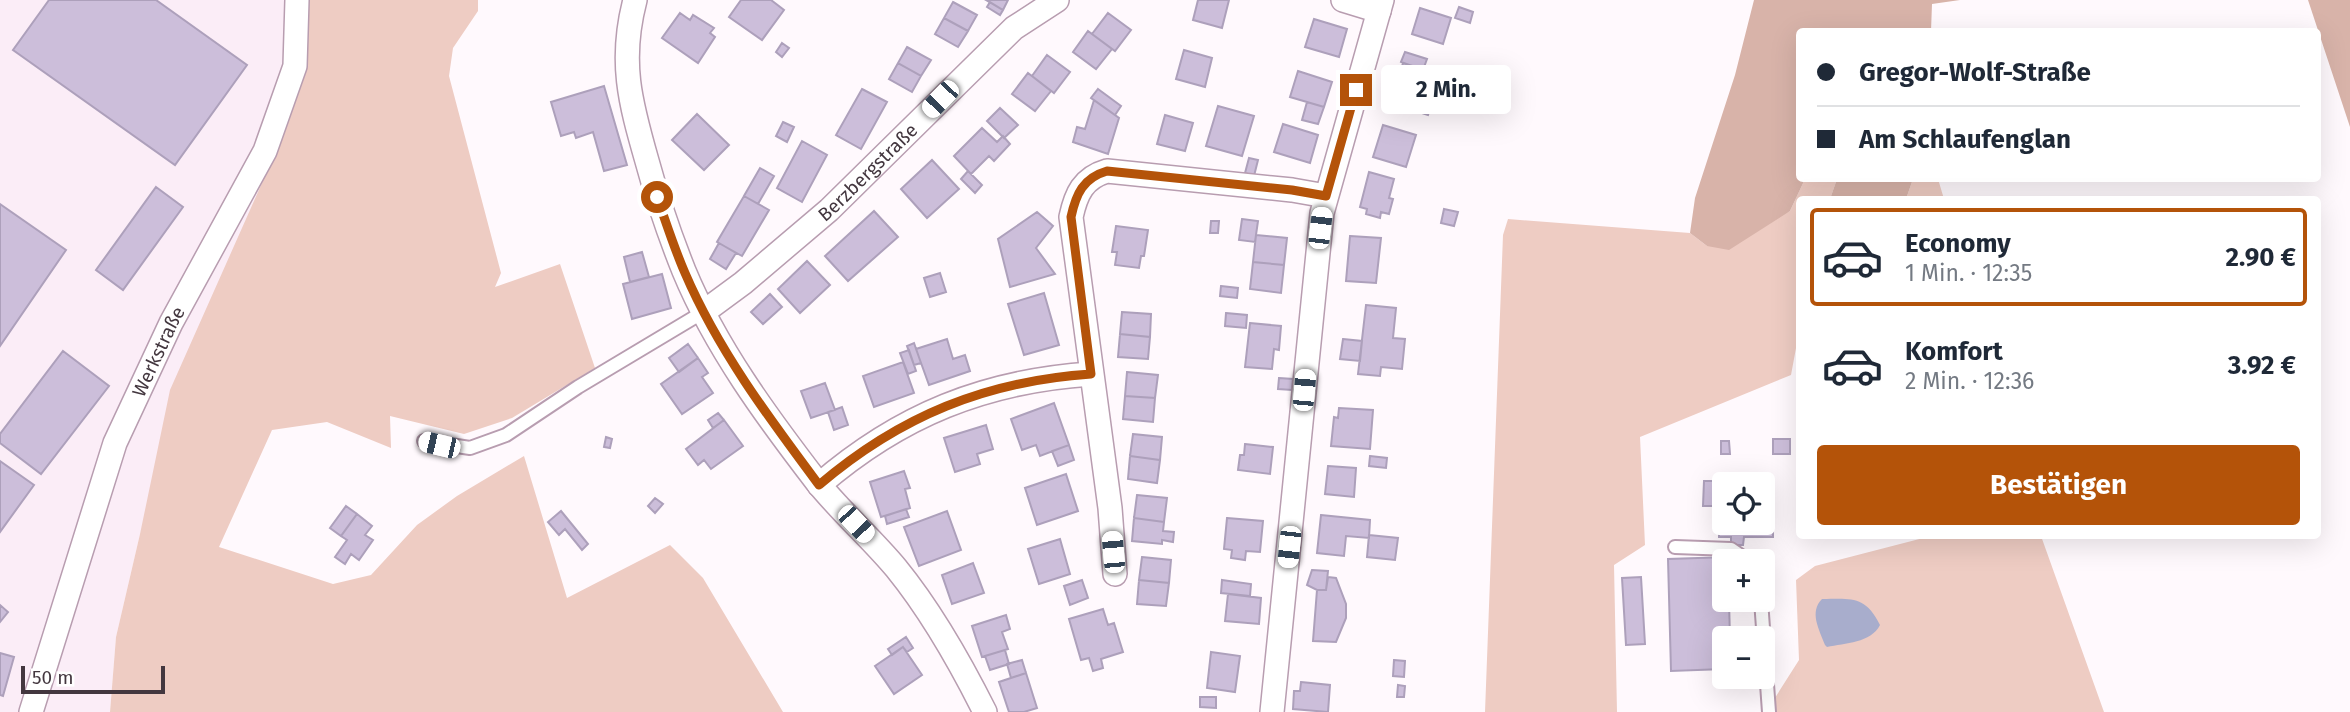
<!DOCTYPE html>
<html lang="de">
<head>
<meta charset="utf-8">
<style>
  body { margin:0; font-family:"Fira Sans",sans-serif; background:#f6f6f7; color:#1f2937; height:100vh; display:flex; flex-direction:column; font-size:26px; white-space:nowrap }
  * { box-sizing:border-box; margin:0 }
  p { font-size:23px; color:#747a83 }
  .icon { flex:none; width:38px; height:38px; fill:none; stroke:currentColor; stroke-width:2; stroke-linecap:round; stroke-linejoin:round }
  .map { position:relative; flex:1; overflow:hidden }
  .details { position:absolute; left:1796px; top:196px; width:525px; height:343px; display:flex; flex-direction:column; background:#fff; border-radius:7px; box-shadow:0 7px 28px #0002 }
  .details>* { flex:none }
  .guide { position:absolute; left:1796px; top:28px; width:525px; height:154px; border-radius:7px; box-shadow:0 7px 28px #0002; display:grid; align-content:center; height:154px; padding:0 21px; background:#fff }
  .buttons { position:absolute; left:1712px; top:472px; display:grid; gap:14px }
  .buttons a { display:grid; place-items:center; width:63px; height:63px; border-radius:7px; background:#fff; box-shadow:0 7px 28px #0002; font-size:35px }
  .scale { position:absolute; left:21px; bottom:18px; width:144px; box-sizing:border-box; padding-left:7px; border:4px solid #43373f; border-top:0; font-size:19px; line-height:24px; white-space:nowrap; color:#43373f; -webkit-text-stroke:5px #fff; paint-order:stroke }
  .end { position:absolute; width:32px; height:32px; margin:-16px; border:9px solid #b45309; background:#fff; box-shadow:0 0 0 4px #fff }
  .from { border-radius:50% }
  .bubble { position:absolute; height:49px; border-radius:7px; background:#fff; box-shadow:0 7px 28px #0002; font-size:23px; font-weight:700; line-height:49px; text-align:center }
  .car { position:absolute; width:21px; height:42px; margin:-21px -10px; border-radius:9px; box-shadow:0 0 5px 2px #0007; background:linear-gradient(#fff 24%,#345 0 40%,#fff 0 76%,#345 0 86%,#fff 0) }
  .guide b { display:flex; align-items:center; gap:24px; height:66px; font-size:26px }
  .guide b+b { border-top:2px solid #e0e1e3 }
  .guide i { width:18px; height:18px; background:#1f2937 }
  ul { padding:12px 0 0; list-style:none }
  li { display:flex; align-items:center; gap:21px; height:98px; margin:0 14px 10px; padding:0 7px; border:4px solid transparent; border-radius:7px }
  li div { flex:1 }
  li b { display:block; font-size:26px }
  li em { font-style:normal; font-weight:700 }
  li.on { border-color:#b45309 }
  li>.icon { width:63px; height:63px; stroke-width:1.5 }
  .action { display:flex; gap:14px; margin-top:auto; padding:14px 21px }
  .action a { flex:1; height:80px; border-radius:7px; background:#b45309; color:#fff; font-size:28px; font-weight:700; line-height:80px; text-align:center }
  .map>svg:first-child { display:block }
</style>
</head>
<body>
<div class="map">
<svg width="2350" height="712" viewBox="0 0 2350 712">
  <rect width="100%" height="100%" fill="#fff9fd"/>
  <path fill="#fbedf7" d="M0 0H302L307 35 300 88 270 165 140 534 116 637 110 712H0Z"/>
  <path fill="#eeccc3" d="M302 0H478V11L453 48 449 76 501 273 495 287 560 264 595 368 512 418 464 434 390 416 391 448 327 422 272 430 219 547 333 584 371 575 417 525 457 496 524 456 567 598 670 545 703 578 783 712H110L116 637 140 534 170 390 270 165 300 88 307 35Z
    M1805 179H1837L1830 199 1799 200V332L1791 375 1640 437 1645 545 1614 565 1617 712H1485L1503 235 1508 219 1690 233 1707 246 1790 211Z
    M1913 179H1938L1944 199H1906Z
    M1931 536H2041L2104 712H1766L1799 660 1796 580 1815 566Z"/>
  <path fill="#d8b3a9" d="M1754 0H1960L1932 4 1931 31 1799 32V178L1805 179 1790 211 1729 250 1707 246 1690 233 1695 198 1735 75Z
    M2308 0H2350V127Z
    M1837 179 1838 178 1913 179 1906 199H1830Z"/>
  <path fill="#a8adcc" d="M1822 599C1851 599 1865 595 1880 625 1871 643 1845 643 1827 647L1825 645C1819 629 1809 612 1822 599Z"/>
  <path fill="#ccbeda" stroke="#ada0bb" stroke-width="2" d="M49 0H156L247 65 175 165 13 50Z
    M741 0H771L784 10 762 40 729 17Z
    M986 0H1008L1003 10Z
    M1198 0H1229L1222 28 1193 20Z
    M953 2 977 15 968 31 944 18Z
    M990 2 1003 10 1000 15 987 7Z
    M1459 7 1473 12 1470 23 1455 18Z
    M1420 8 1451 18 1443 44 1412 34Z
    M680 13 690 20 693 15 714 28 710 33 715 37 698 63 662 38Z
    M1108 13 1131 30 1115 51 1092 34Z
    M944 18 968 31 958 47 935 34Z
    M1314 19 1347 29 1339 57 1305 47Z
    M1088 31 1112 49 1096 69 1073 52Z
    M782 43 789 48 782 57 776 52Z
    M907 47 931 60 921 76 898 63Z
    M1184 50 1212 58 1205 87 1176 79Z
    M1405 52 1427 59 1423 70 1401 62Z
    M1047 55 1070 72 1054 93 1032 76Z
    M898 63 921 76 912 92 889 79Z
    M1403 63 1441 75 1428 115 1391 103Z
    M1298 71 1332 82 1324 107 1290 97Z
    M1028 73 1051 91 1035 111 1012 94Z
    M1482 78 1495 80 1493 95 1479 93Z
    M604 86 627 165 604 171 593 132 576 138 574 132 561 136 551 102Z
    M862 89 887 102 861 149 836 135Z
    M1098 89 1121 106 1115 115 1091 98Z
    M1094 100 1119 118 1108 154 1073 142 1077 127 1085 129Z
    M1307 102 1324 107 1318 124 1302 120Z
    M1218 106 1254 116 1242 156 1206 146Z
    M1000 108 1018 125 1004 138 987 121Z
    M697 114 729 145 704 170 672 140Z
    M1165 115 1193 123 1185 151 1157 144Z
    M783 122 794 127 787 142 776 136Z
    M1283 124 1318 135 1310 163 1274 152Z
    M1383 125 1416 135 1406 167 1373 157Z
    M982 128 997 142 1003 136 1010 144 994 161 989 156 971 174 954 156Z
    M802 141 827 155 802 202 777 188Z
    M1249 158 1258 160 1254 176 1245 173Z
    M932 160 959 189 927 218 901 189Z
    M760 168 774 176 758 204 744 196Z
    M968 171 982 185 975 193 961 179Z
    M1369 172 1394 179 1389 198 1393 199 1389 214 1381 212 1380 218 1366 214 1367 209 1360 207Z
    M156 187 183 207 123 290 96 270Z
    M744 196 769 210 742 256 717 242Z
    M0 204 66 250 0 346Z
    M1444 209 1458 212 1454 226 1441 223Z
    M874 211 898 237 848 281 825 256Z
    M1037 212 1053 226 1036 248 1055 274 1010 287 998 239Z
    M1242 219 1258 221 1255 242 1239 240Z
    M1211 221H1219L1218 233H1210Z
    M1116 226 1148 230 1144 256H1141L1139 268 1115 265 1117 252H1112Z
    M1256 235 1287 238 1284 265 1253 262Z
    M1350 236 1381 238 1376 283 1346 281Z
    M719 243 736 253 726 269 710 259Z
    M642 252 649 277 630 282 624 257Z
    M807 261 830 285 800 313 778 289Z
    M1253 262 1284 265 1281 293 1250 289Z
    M940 273 946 292 930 297 924 278Z
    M662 274 671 308 632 319 623 284Z
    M1221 286 1238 288 1237 298 1220 296Z
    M1044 293 1059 345 1024 355 1008 304Z
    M770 294 782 307 763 324 751 312Z
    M1366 305 1396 308 1393 338 1405 339 1402 369 1381 367 1380 376 1358 374Z
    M1122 312 1151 314 1150 337 1120 334Z
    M1226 313 1247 315 1246 328 1225 326Z
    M1250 323 1281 326 1279 350 1274 349 1272 369 1245 367Z
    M1120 334 1150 337 1148 359 1118 357Z
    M947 339 953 359 965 355 970 371 929 385 916 349Z
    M1343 339 1362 341 1360 361 1340 359Z
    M914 343 921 363 914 365 907 346Z
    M688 344 698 358 679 372 669 358Z
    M909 350 916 371 908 374 900 353Z
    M63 351 109 386 41 474 0 443V434Z
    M698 358 708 373 702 377 713 393 682 414 661 384Z
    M903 362 914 393 874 407 863 376Z
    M1127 372 1158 375 1155 398 1125 396Z
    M1279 378 1293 379 1292 390 1278 389Z
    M825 383 835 410 811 418 801 391Z
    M1125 396 1155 398 1153 422 1123 419Z
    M1054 403 1069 445 1040 456 1036 445 1022 450 1011 419Z
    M842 407 848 425 834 430 828 412Z
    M1339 408 1373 410 1370 449 1331 446 1334 417 1338 418Z
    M718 413 724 420 713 428 708 420Z
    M724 420 743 446 711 469 704 460 698 465 686 449Z
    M986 425 993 449 977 454 980 464 955 472 944 438Z
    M1133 434 1162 437 1160 460 1130 456Z
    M606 437 612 439 610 448 604 447Z
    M1773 439H1790V454H1773Z
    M1721 441H1729L1730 454H1721Z
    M1245 444 1273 447 1270 474 1238 470 1240 455H1244Z
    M1069 445 1074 460 1058 466 1052 451Z
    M1130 456 1160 460 1157 483 1128 479Z
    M1370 456 1387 458 1386 468 1369 466Z
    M0 461 34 485 0 532Z
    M1328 466 1356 468 1354 497 1325 494Z
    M904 471 910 488 905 489 910 508 881 517 870 482Z
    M1066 474 1078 511 1037 525 1025 488Z
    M1704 481H1723L1722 506H1703Z
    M1137 495 1167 498 1164 522 1134 518Z
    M655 498 663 504 655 513 648 506Z
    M346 506 357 514 341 536 330 528Z
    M906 509 909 517 887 524 885 516Z
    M1719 510H1724V523H1762V510H1773V537H1744L1743 545H1731V537H1719Z
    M561 511 588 544 582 550 565 529 559 535 548 522Z
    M947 511 961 550 919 566 904 527Z
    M357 514 372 526 365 535 373 540 359 560 351 554 345 564 335 557 347 540 341 536Z
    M1321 515 1370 520 1369 538 1346 536 1344 556 1317 553Z
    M1134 518 1164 522 1163 531 1174 532 1173 542 1162 540V544L1132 541Z
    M1227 518 1263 521 1260 552 1246 551 1245 560 1231 558 1232 550 1224 549Z
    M1369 535 1398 538 1395 560 1367 557Z
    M1060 539 1070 574 1039 584 1028 549Z
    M1142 557 1171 560 1169 583 1139 580Z
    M1728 557V562H1724V600H1729L1730 639H1724V669L1671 671 1668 559Z
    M973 563 984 593 952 604 942 575Z
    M1312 570 1328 571 1326 590H1317L1307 585Z
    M1328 577 1336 578 1346 604V618L1336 642 1313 641 1317 590H1326Z
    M1641 577 1645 644 1626 645 1622 578Z
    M1082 580 1088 598 1070 605 1064 586Z
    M1139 580 1169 583 1166 606 1137 604Z
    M1222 580 1251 584 1250 596 1221 593Z
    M1228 594 1261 598 1259 624 1225 621Z
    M0 605 8 612 0 622Z
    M1103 609 1108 625 1114 623 1123 652 1101 659 1103 668 1093 671 1089 658 1081 660 1069 619Z
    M1006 615 1010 629 1002 632 1008 649 982 657 972 626Z
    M906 637 913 648 907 652 903 647 892 655 888 649Z
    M903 647 922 675 894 694 875 666Z
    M1005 650 1009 664 990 670 985 656Z
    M1211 652 1240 656 1235 692 1207 688Z
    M0 653 14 657 3 696 0 695Z
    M1022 660 1026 673 1011 678 1007 664Z
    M1394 660 1405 661 1404 677 1393 676Z
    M1026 673 1037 708 1024 712H1009L999 682Z
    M1301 682 1330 685 1328 712 1293 709 1294 691H1300Z
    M1398 685 1405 686 1404 697H1397Z
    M1200 697H1216V708L1200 707Z"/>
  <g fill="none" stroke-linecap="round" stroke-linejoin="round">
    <defs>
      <path id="service" d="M424 441 470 448 506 435 578 387 705 311
        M1675 547 1731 549 1750 562
        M1761 600 1769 712"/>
      <g id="minor">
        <path d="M635 0C619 61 630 102 647 161 657 198 670 236 684 271 716 348 767 417 817 482 841 512 871 538 896 568 931 611 960 662 985 712"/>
        <path d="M1343 0 1379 11"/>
        <path id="s1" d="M705 311 743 283 829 210 1014 28 1057 0"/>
        <path d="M819 485C900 415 985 381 1091 374"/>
        <path d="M1115 574 1110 508 1071 217C1076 194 1083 178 1107 171L1292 190 1326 196"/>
        <path id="s2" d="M31 712 115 443 171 323 265 151 295 66 297 0"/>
        <path d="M1272 712 1322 213 1382 0"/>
      </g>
    </defs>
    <use href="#service" stroke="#b89db0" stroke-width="16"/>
    <use href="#minor" stroke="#b89db0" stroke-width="26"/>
    <use href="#service" stroke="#fff" stroke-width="12"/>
    <use href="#minor" stroke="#fff" stroke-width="23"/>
  </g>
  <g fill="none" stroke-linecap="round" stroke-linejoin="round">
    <path stroke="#b45309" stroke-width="9" d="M657 197C666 222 674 248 685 273 718 350 769 418 819 485 900 416 986 381 1091 374L1071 217C1076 194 1083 178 1107 171L1292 190 1326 196 1356 90"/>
  </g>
  <g text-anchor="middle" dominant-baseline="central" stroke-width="6" stroke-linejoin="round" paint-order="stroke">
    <g font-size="19" fill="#43373f" stroke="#fff">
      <text stroke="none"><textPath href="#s1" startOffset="214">Berzbergstraße</textPath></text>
      <text stroke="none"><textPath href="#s2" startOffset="383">Werkstraße</textPath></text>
    </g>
  </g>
</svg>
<div class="buttons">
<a><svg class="icon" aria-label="locate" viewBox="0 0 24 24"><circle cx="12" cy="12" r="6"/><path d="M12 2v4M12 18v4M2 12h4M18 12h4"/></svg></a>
<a>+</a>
<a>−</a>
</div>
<div class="scale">50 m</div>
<i class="end from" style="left:657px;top:197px"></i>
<i class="end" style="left:1356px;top:90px"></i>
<div class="bubble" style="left:1381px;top:65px;width:130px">2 Min.</div>
<i class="car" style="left:940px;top:99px;rotate:224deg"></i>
<i class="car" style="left:1320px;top:228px;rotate:7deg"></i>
<i class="car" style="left:1304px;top:390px;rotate:5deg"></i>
<i class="car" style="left:439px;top:445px;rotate:283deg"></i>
<i class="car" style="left:856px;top:524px;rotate:137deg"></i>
<i class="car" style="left:1289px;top:547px;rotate:186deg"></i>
<i class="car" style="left:1113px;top:552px;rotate:355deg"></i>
<div class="guide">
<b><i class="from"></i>Gregor-Wolf-Straße</b>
<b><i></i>Am Schlaufenglan</b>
</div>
<section class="details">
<ul>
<li class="on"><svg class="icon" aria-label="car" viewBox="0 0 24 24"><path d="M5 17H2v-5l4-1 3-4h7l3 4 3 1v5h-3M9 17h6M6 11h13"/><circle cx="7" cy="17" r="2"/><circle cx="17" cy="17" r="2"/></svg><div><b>Economy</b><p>1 Min. · 12:35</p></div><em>2.90 €</em></li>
<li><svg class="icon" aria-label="car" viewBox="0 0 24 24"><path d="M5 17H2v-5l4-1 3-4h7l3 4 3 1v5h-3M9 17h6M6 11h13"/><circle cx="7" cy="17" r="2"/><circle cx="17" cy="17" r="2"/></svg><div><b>Komfort</b><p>2 Min. · 12:36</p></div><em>3.92 €</em></li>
</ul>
<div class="action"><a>Bestätigen</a></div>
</section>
</div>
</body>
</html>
